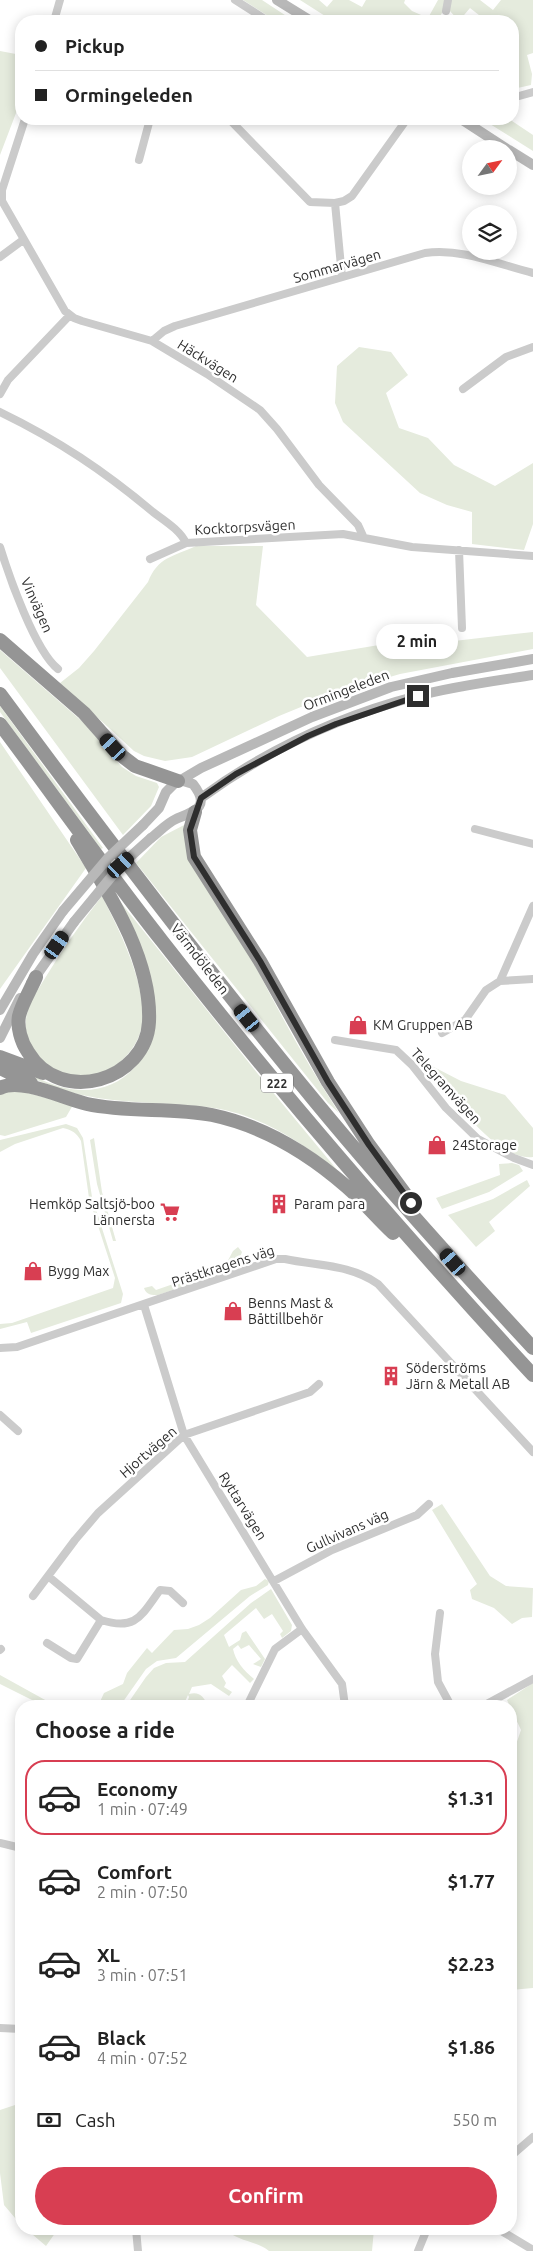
<!DOCTYPE html>
<html lang="en">
<head>
<meta charset="utf-8">
<style>
  body { margin:0; font-family:Ubuntu,sans-serif; background:#f6f6f6; color:#222; height:100vh; display:flex; flex-direction:column; font-size:19px; white-space:nowrap }
  * { box-sizing:border-box; margin:0 }
  p { font-size:16px; color:#767676 }
  .icon { flex:none; width:28px; height:28px; fill:none; stroke:currentColor; stroke-width:2; stroke-linecap:round; stroke-linejoin:round }
  .map { position:relative; flex:1; overflow:hidden }
  .details { position:absolute; left:15px; top:1700px; width:502px; height:535px; display:flex; flex-direction:column; background:#fff; border-radius:20px; box-shadow:0 2px 12px #0003 }
  .details>* { flex:none }
  .top-card { position:absolute; left:15px; top:15px; width:504px; height:110px; border-radius:20px; box-shadow:0 2px 12px #0003; display:grid; align-content:center; height:110px; padding:0 20px; background:#fff }
  .needle { width:32px; rotate:57deg }
  .tools { position:absolute; left:462px; top:140px; display:grid; gap:10px }
  .tools a { display:grid; place-items:center; width:55px; height:55px; border-radius:50%; background:#fff; box-shadow:0 2px 12px #0003; font-size:25px }
  .end { position:absolute; width:22px; height:22px; margin:-11px; border:6px solid #2e2e2e; background:#fff; box-shadow:0 0 0 2px #fff }
  .from { border-radius:50% }
  .bubble { position:absolute; height:35px; border-radius:18px; background:#fff; box-shadow:0 2px 12px #0003; font-size:16px; font-weight:600; line-height:35px; text-align:center }
  .car { position:absolute; width:15px; height:30px; margin:-15px -8px; border-radius:6px; box-shadow:0 0 4px 1px #0007; background:linear-gradient(#222 24%,#8ab4d8 0 40%,#222 0 76%,#8ab4d8 0 86%,#222 0) }
  .top-card b { display:flex; align-items:center; gap:18px; height:48px; font-size:19px }
  .top-card b+b { border-top:1px solid #e0e0e0 }
  .top-card i { width:12px; height:12px; background:#222 }
  ul { padding:0; list-style:none }
  li { display:flex; align-items:center; gap:15px; height:75px; margin:0 10px 8px; padding:0 10px; border:2px solid transparent; border-radius:20px }
  li div { flex:1 }
  li b { display:block; font-size:19px }
  li em { font-style:normal; font-weight:600 }
  li.selected { border-color:#d83e52 }
  li>.icon { width:45px; height:45px; stroke-width:1.5 }
  h2 { padding:0 20px; font-size:22px; line-height:60px }
  .pay { display:flex; align-items:center; gap:12px; height:55px; padding:0 20px; font-size:19px }
  .pay p { margin-inline-start:auto }
  .action { display:flex; gap:10px; margin-top:auto; padding:10px 20px }
  .action a { flex:1; height:58px; border-radius:30px; background:#d83e52; color:#fff; font-size:20px; font-weight:600; line-height:58px; text-align:center }
  .map>svg:first-child { display:block }
</style>
</head>
<body>
<div class="map">
<svg width="533" height="2251" viewBox="0 0 533 2251">
  <rect width="100%" height="100%" fill="#fff"/>
  <path fill="#e5ebdd" d="M243 0H262L294 21H276Z
    M300 0H319L327 7 333 0H349L362 7 366 0H405L404 3 412 11 428 18 438 0H446L442 13 437 21H333Z
    M451 0H480L493 10 501 0H533V53L527 55 532 74 531 85 513 89 512 21H483L484 19 470 8 459 21 449 10Z
    M0 51 21 55V100L0 155Z
    M482 119H509L533 135V151Z
    M359 347 391 352 408 375 386 393 399 428 428 438 454 465 495 486 533 463V524L524 550 472 544V512L447 505 420 493 343 422 335 403 337 366Z
    M196 546H263L256 605 307 657 379 645 454 641 533 632V649L400 674 335 693 279 716 192 757 165 761 144 756 134 751 60 683 79 668 94 651 148 582C158 557 172 557 196 546Z
    M0 650 84 723 122 767 136 776 157 783 159 787 151 806 123 835 0 668Z
    M0 706 103 848 101 849 0 712Z
    M0 742 86 868 0 989Z
    M186 824C233 922 280 1022 339 1113L328 1103 136 863 161 837Z
    M114 894 266 1084 338 1171C299 1140 257 1113 207 1107 165 1102 123 1104 82 1095 53 1089 27 1075 1 1064V1061C21 1070 41 1081 61 1087 122 1103 162 1053 154 995Z
    M102 896C120 932 141 973 143 1014 144 1054 100 1088 62 1074 52 1070 45 1063 38 1056 28 1045 23 1028 27 1014 29 1003 36 993 42 983 60 953 80 924 102 896Z
    M419 1056 428 1064 461 1081 505 1095 533 1128V1157C494 1162 441 1084 419 1056Z
    M9 1088 73 1105 66 1117 5 1136 0 1135V1093Z
    M66 1124 77 1128 83 1138 92 1197 123 1294 121 1303 31 1333 27 1322 0 1329V1324L12 1323 113 1288 115 1278 89 1198 81 1141C77 1133 72 1130 63 1128L15 1144 0 1152V1140Z
    M94 1138 102 1192 116 1241H113L97 1184 90 1140Z
    M512 1163 519 1165 523 1171 489 1192 442 1209 436 1198 500 1175 499 1164Z
    M527 1180 530 1186 489 1222 495 1231 476 1247 448 1215 493 1199Z
    M238 1247 242 1252C239 1260 237 1266 230 1271L158 1295C152 1295 146 1295 144 1288L152 1286 156 1290 225 1266 233 1251Z
    M442 1504 490 1576 506 1586 533 1588 532 1617 522 1618 512 1624 494 1608 472 1599 470 1590 477 1584 432 1510Z
    M265 1579 269 1581 268 1585 250 1596 176 1658 157 1661 146 1669 120 1706H98L104 1693 123 1684 127 1673 147 1648 152 1653 174 1630 188 1629 199 1625 210 1618 241 1590 256 1586Z
    M271 1589 292 1625 291 1631 282 1638 280 1634 283 1631 272 1614 264 1619 256 1608 224 1635 229 1647 240 1640 242 1633 246 1631 265 1659 261 1667 253 1664 261 1659 249 1645 241 1649 238 1645 233 1649C235 1660 244 1671 254 1679L250 1683 232 1665 222 1676 226 1683 224 1687 232 1692 229 1696 211 1684 192 1687 189 1694C200 1691 203 1697 209 1706H186L189 1697 188 1695 183 1706H126L146 1677 154 1668 166 1663 185 1662 251 1603Z
    M0 1675 56 1706H32L34 1701 0 1684Z
    M533 1683V1988L511 1990V1759L521 1730 507 1700Z
    M21 2103V2225L4 2205 0 2173V2110Z
    M26 2229H58L46 2246Z
    M225 2229H374L372 2251H269C257 2241 236 2241 225 2229Z"/>
  <g fill="none" stroke-linecap="round" stroke-linejoin="round">
    <path stroke="#cbcbcb" stroke-width="8" d="M235 0 268 21
      M446 11 448 0
      M54 21 60 0
      M512 98 533 92
      M25 119 2 190V201L65 311 74 318 82 321 152 341 207 374 260 410 277 429 319 485 358 525 363 536
      M229 119 310 202 335 203
      M139 160 150 119
      M0 257 23 240
      M342 277 335 203 344 201 352 196 407 119
      M152 341 164 331 175 326 425 253C463 248 497 264 533 273
      M463 389 506 357 533 347
      M0 394 8 380 70 315
      M0 412C58 440 104 471 153 512 165 521 180 530 186 543L343 534 412 547 533 556
      M0 547C9 576 35 651 58 669
      M459 550 462 628
      M150 559 186 543
      M475 829 533 844
      M500 981 533 979
      M442 1033 465 1020 486 990 500 981 533 906
      M335 1040 396 1050 412 1065 446 1108 478 1139 514 1158 533 1165
      M144 1305 184 1435 302 1629 342 1684 345 1706
      M0 1348 17 1347 276 1259H285C317 1266 350 1264 378 1284L533 1452
      M0 1415 18 1431
      M48 1576 101 1620C136 1631 141 1616 160 1590L170 1591 183 1603
      M274 1581 332 1550 417 1515 429 1504
      M33 1596 75 1540 98 1513 184 1435 310 1392 319 1384
      M440 1613 435 1654 438 1682 451 1706
      M47 1643 71 1658 77 1659 101 1620
      M0 1650 1 1649
      M247 1706 275 1649 302 1629
      M483 1706 533 1679
      M0 1843 21 1848
      M0 2028 21 2029
      M511 2156 533 2137
      M136 2229 138 2251
      M498 2229 533 2250
      M418 2251 427 2229"/>
    <path stroke="#b8b8b8" stroke-width="10" d="M277 0 311 21
      M461 119 507 149
      M509 150 533 165
      M201 798C265 751 340 716 417 696 455 686 494 681 533 675
      M143 825 159 808 166 792 174 784 201 768 312 717 391 687 452 673 533 659
      M151 838C159 832 167 823 176 819 195 811 211 807 193 784L180 780
      M31 983 74 922
      M0 1010 33 954 63 911
      M0 1038 20 998"/>
    <path stroke="#959595" stroke-width="14" d="M0 640 84 713 122 756 135 766 178 781
      M0 694C102 832 205 968 314 1100 384 1185 458 1267 533 1348
      M0 724C54 796 106 870 162 941 279 1091 404 1235 533 1375
      M195 812 190 830 194 857 260 961 328 1082 369 1145 408 1198
      M36 977C31 989 22 1003 19 1016 17 1027 21 1042 28 1052 61 1107 146 1080 149 1022 152 959 108 892 77 840
      M0 1057 43 1073
      M0 1068 31 1083
      M0 1088C21 1077 65 1099 87 1104 128 1113 171 1107 212 1115 264 1126 307 1152 347 1187 363 1201 377 1218 393 1233"/>
    <path stroke="#b8b8b8" stroke-width="10" d="M63 911 108 858 143 825
      M74 922 121 865 151 838"/>
  </g>
  <g fill="none" stroke-linecap="round" stroke-linejoin="round">
    <path stroke="#2e2e2e" stroke-width="6" d="M411 1203 369 1145 328 1082 260 961 194 857 190 830 201 798 236 774 308 736 336 724 418 696"/>
  </g>
  <defs>
    <symbol id="shop-bare" viewBox="-9 -9 18 18"><path d="M-5-2.5h2.3a2.7 3.5 0 0 1 5.4 0H5L5.5 6h-11ZM-1.5-2.5h3a1.5 2.3 0 0 0-3 0Z" fill="#d83e52" stroke="#fff" stroke-width="2.5" paint-order="stroke"/></symbol>
    <symbol id="building-bare" viewBox="-9 -9 18 18"><path d="M-4-6H4V6H1V3H-1V6H-4ZM-2.5-4.3h1.7v1.8h-1.7ZM.8-4.3h1.7v1.8H.8ZM-2.5-1h1.7V.8h-1.7ZM.8-1h1.7V.8H.8Z" fill="#d83e52" stroke="#fff" stroke-width="2.5" paint-order="stroke"/></symbol>
    <symbol id="supermarket-bare" viewBox="-9 -9 18 18"><path d="M-6-5.5h2.5l.6 2H6L4.5 2H-2.5L-4.4-4H-6ZM-1.5 3.2a1.3 1.3 0 1 0 .1 0ZM3 3.2a1.3 1.3 0 1 0 .1 0Z" fill="#d83e52" stroke="#fff" stroke-width="2.5" paint-order="stroke"/></symbol>
  </defs>
  <g fill-rule="evenodd">
    <use href="#shop-bare" x="344" y="1011" width="28" height="28"/>
    <use href="#shop-bare" x="423" y="1131" width="28" height="28"/>
    <use href="#building-bare" x="265" y="1190" width="28" height="28"/>
    <use href="#supermarket-bare" x="156" y="1198" width="28" height="28"/>
    <use href="#shop-bare" x="19" y="1257" width="28" height="28"/>
    <use href="#shop-bare" x="219" y="1297" width="28" height="28"/>
    <use href="#building-bare" x="377" y="1362" width="28" height="28"/>
  </g>
  <g text-anchor="middle" dominant-baseline="central" stroke-width="5" stroke-linejoin="round" paint-order="stroke">
    <rect fill="#fff" stroke="#6d6d6d" stroke-width="1" x="261" y="1073.5" width="32" height="19" rx="4"/>
    <g font-size="12" font-weight="bold" fill="#2e2e2e">
      <text x="277" y="1083">222</text>
    </g>
    <g font-size="14" fill="#2e2e2e" stroke="#fff">
      <text transform="translate(337 266) rotate(-16)">Sommarvägen</text>
      <text transform="translate(208 361) rotate(32)">Häckvägen</text>
      <text transform="translate(245 527) rotate(-3)">Kocktorpsvägen</text>
      <text transform="translate(37 605) rotate(66)">Vinvägen</text>
      <text transform="translate(346 690) rotate(-21)">Ormingeleden</text>
      <text transform="translate(200 959) rotate(52)">Värmdöleden</text>
      <text transform="translate(446 1086) rotate(48)">Telegramvägen</text>
      <text transform="translate(223 1266) rotate(-18)">Prästkragens väg</text>
      <text transform="translate(148 1452) rotate(-41)">Hjortvägen</text>
      <text transform="translate(243 1506) rotate(58)">Ryttarvägen</text>
      <text transform="translate(347 1531) rotate(-24)">Gullvivans väg</text>
    </g>
    <g font-size="14" fill="#2e2e2e" stroke="#fff" text-anchor="start">
      <text x="373" y="1025">KM Gruppen AB</text>
      <text x="452" y="1145">24Storage</text>
      <text x="155" y="1204" text-anchor="end">Hemköp Saltsjö-boo<tspan x="155" dy="16">Lännersta</tspan></text>
      <text x="294" y="1204">Param para</text>
      <text x="48" y="1271">Bygg Max</text>
      <text x="248" y="1303">Benns Mast &amp;<tspan x="248" dy="16">Båttillbehör</tspan></text>
      <text x="406" y="1368">Söderströms<tspan x="406" dy="16">Järn &amp; Metall AB</tspan></text>
    </g>
  </g>
</svg>
<div class="tools">
<a><svg class="needle" viewBox="-14 -14 28 28"><path d="M0-13l5 13h-10z" fill="#e53935"/><path d="M0 13l5-13h-10z" fill="#767676"/></svg></a>
<a><svg class="icon" aria-label="layers" viewBox="0 0 24 24"><path d="M12 4l9 5-9 5-9-5zM3 14l9 5 9-5"/></svg></a>
</div>
<i class="end from" style="left:411px;top:1203px"></i>
<i class="end" style="left:418px;top:696px"></i>
<div class="bubble" style="left:376px;top:624px;width:82px">2 min</div>
<i class="car" style="left:113px;top:747px;rotate:318deg"></i>
<i class="car" style="left:121px;top:865px;rotate:48deg"></i>
<i class="car" style="left:57px;top:945px;rotate:35deg"></i>
<i class="car" style="left:247px;top:1018px;rotate:321deg"></i>
<i class="car" style="left:453px;top:1262px;rotate:319deg"></i>
<div class="top-card">
<b><i class="from"></i>Pickup</b>
<b><i></i>Ormingeleden</b>
</div>
<section class="details">
<h2>Choose a ride</h2>
<ul>
<li class="selected"><svg class="icon" aria-label="car" viewBox="0 0 24 24"><path d="M5 17H2v-5l4-1 3-4h7l3 4 3 1v5h-3M9 17h6M6 11h13"/><circle cx="7" cy="17" r="2"/><circle cx="17" cy="17" r="2"/></svg><div><b>Economy</b><p>1 min · 07:49</p></div><em>$1.31</em></li>
<li><svg class="icon" aria-label="car" viewBox="0 0 24 24"><path d="M5 17H2v-5l4-1 3-4h7l3 4 3 1v5h-3M9 17h6M6 11h13"/><circle cx="7" cy="17" r="2"/><circle cx="17" cy="17" r="2"/></svg><div><b>Comfort</b><p>2 min · 07:50</p></div><em>$1.77</em></li>
<li><svg class="icon" aria-label="car" viewBox="0 0 24 24"><path d="M5 17H2v-5l4-1 3-4h7l3 4 3 1v5h-3M9 17h6M6 11h13"/><circle cx="7" cy="17" r="2"/><circle cx="17" cy="17" r="2"/></svg><div><b>XL</b><p>3 min · 07:51</p></div><em>$2.23</em></li>
<li><svg class="icon" aria-label="car" viewBox="0 0 24 24"><path d="M5 17H2v-5l4-1 3-4h7l3 4 3 1v5h-3M9 17h6M6 11h13"/><circle cx="7" cy="17" r="2"/><circle cx="17" cy="17" r="2"/></svg><div><b>Black</b><p>4 min · 07:52</p></div><em>$1.86</em></li>
</ul>
<div class="pay"><svg class="icon" aria-label="cash" viewBox="0 0 24 24"><path d="M3 7h18v10H3z"/><circle cx="12" cy="12" r="2"/></svg>Cash<p>550 m</p></div>
<div class="action"><a>Confirm</a></div>
</section>
</div>
</body>
</html>
